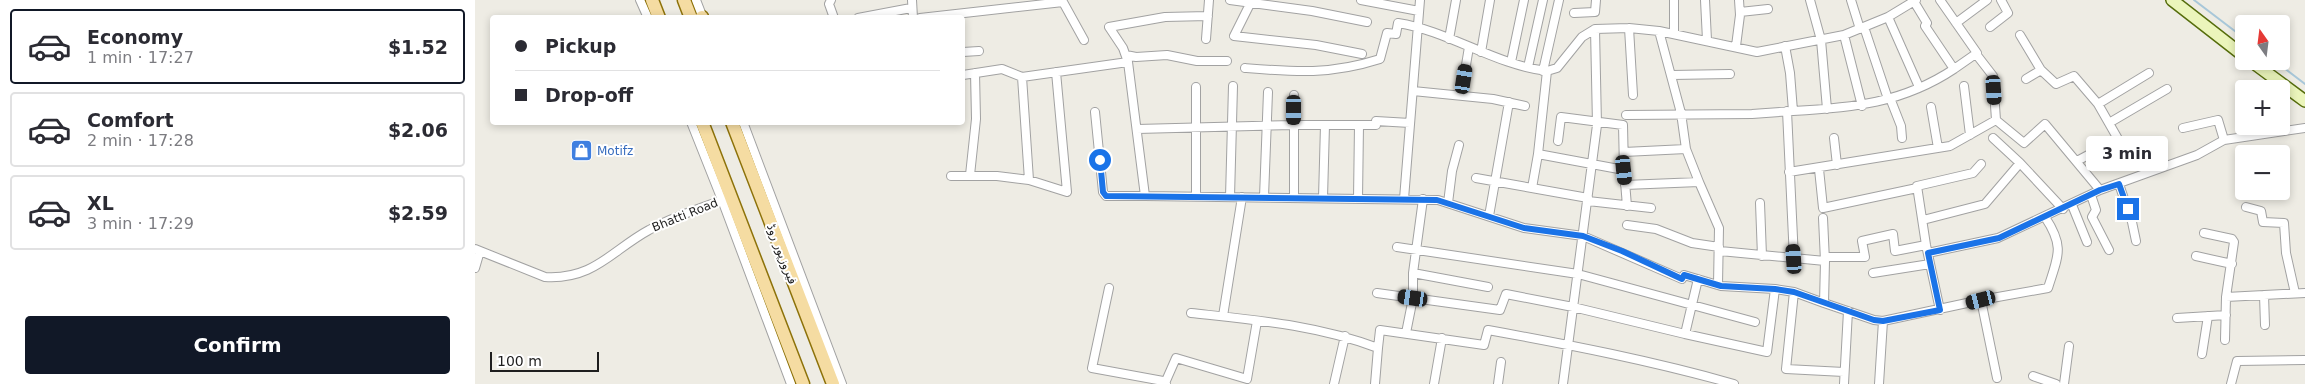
<!DOCTYPE html>
<html lang="en">
<head>
<meta charset="utf-8">
<style>
  body { margin:0; font-family:"DejaVu Sans",Vazirmatn,sans-serif; background:#f2f2f3; color:#2b2b33; height:100vh; display:flex; flex-direction:column; font-size:19px; white-space:nowrap }
  * { box-sizing:border-box; margin:0 }
  p { font-size:16px; color:#7c7c81 }
  .icon { flex:none; width:28px; height:28px; fill:none; stroke:currentColor; stroke-width:2; stroke-linecap:round; stroke-linejoin:round }
  .map { position:relative; flex:1; overflow:hidden }
  .panel { display:flex; flex-direction:column; background:#fff; width:475px }
  .panel>* { flex:none }
  .banner { position:absolute; left:15px; top:15px; width:475px; height:110px; border-radius:5px; box-shadow:0 2px 8px #0003; display:grid; align-content:center; height:110px; padding:0 25px; background:#fff }
  .needle { width:32px; rotate:346deg }
  .tools { position:absolute; left:1760px; top:15px; display:grid; gap:10px }
  .tools a { display:grid; place-items:center; width:55px; height:55px; border-radius:5px; background:#fff; box-shadow:0 2px 8px #0003; font-size:25px }
  .scale { position:absolute; left:15px; bottom:12px; width:109px; box-sizing:border-box; padding-left:5px; border:2px solid #1e1e1e; border-top:0; font-size:14px; line-height:18px; white-space:nowrap; color:#1e1e1e; -webkit-text-stroke:4px #fff; paint-order:stroke }
  .end { position:absolute; width:22px; height:22px; margin:-11px; border:6px solid #1a73e8; background:#fff; box-shadow:0 0 0 2px #fff }
  .from { border-radius:50% }
  .bubble { position:absolute; height:35px; border-radius:5px; background:#fff; box-shadow:0 2px 8px #0003; font-size:16px; font-weight:700; line-height:35px; text-align:center }
  .car { position:absolute; width:15px; height:30px; margin:-15px -8px; border-radius:6px; box-shadow:0 0 4px 1px #0007; background:linear-gradient(#222 24%,#8ab4d8 0 40%,#222 0 76%,#8ab4d8 0 86%,#222 0) }
  .banner b { display:flex; align-items:center; gap:18px; height:48px; font-size:19px }
  .banner b+b { border-top:1px solid #e1e1e2 }
  .banner i { width:12px; height:12px; background:#2b2b33 }
  ul { padding:9px 0 0; list-style:none }
  li { display:flex; align-items:center; gap:15px; height:75px; margin:0 10px 8px; padding:0 15px; border:2px solid #e1e1e2; border-radius:5px }
  li div { flex:1 }
  li b { display:block; font-size:19px }
  li em { font-style:normal; font-weight:700 }
  li.selected { border-color:#111827 }
  li>.icon { width:45px; height:45px; stroke-width:1.5 }
  .action { display:flex; gap:10px; margin-top:auto; padding:10px 25px }
  .action a { flex:1; height:58px; border-radius:5px; background:#111827; color:#fff; font-size:20px; font-weight:700; line-height:58px; text-align:center }
  main { display:flex; flex:1; min-height:0 }
  .map>svg:first-child { display:block }
</style>
</head>
<body>
<main>
<section class="panel">
<ul>
<li class="selected"><svg class="icon" aria-label="car" viewBox="0 0 24 24"><path d="M5 17H2v-5l4-1 3-4h7l3 4 3 1v5h-3M9 17h6M6 11h13"/><circle cx="7" cy="17" r="2"/><circle cx="17" cy="17" r="2"/></svg><div><b>Economy</b><p>1 min · 17:27</p></div><em>$1.52</em></li>
<li><svg class="icon" aria-label="car" viewBox="0 0 24 24"><path d="M5 17H2v-5l4-1 3-4h7l3 4 3 1v5h-3M9 17h6M6 11h13"/><circle cx="7" cy="17" r="2"/><circle cx="17" cy="17" r="2"/></svg><div><b>Comfort</b><p>2 min · 17:28</p></div><em>$2.06</em></li>
<li><svg class="icon" aria-label="car" viewBox="0 0 24 24"><path d="M5 17H2v-5l4-1 3-4h7l3 4 3 1v5h-3M9 17h6M6 11h13"/><circle cx="7" cy="17" r="2"/><circle cx="17" cy="17" r="2"/></svg><div><b>XL</b><p>3 min · 17:29</p></div><em>$2.59</em></li>
</ul>
<div class="action"><a>Confirm</a></div>
</section>
<div class="map">
<svg width="1830" height="384" viewBox="0 0 1830 384">
  <rect width="100%" height="100%" fill="#eeece4"/>
  <g fill="none" stroke-linecap="round" stroke-linejoin="round">
    <path stroke="#a8c7d9" stroke-width="2" d="M1719 0 1769 38
      M1800 61 1830 84"/>
    <defs>
      <path id="street" d="M165 0 173 18
        M221 0 228 18
        M356 0 354 4 359 18
        M437 0 438 18
        M755 0 837 11 892 22
        M886 0 944 11
        M1199 0V34
        M1230 0 1232 40
        M1335 0 1346 40 1352 109
        M1376 0 1385 29
        M1465 0 1502 53 1479 69
        M775 4 759 36 841 45 887 54
        M1265 12 1293 9
        M1099 13 1120 12 1121 0
        M733 16 690 17 634 27 648 48 653 62 670 196 963 200 1049 228 1108 236 1207 279 1209 275 1246 286 1300 289 1319 292 1349 303
        M1413 17 1444 87
        M383 18 436 8
        M445 18 588 2 609 40
        M1481 23 1512 0
        M1389 27 1413 99
        M1515 27 1533 13 1526 0
        M1154 28 1158 95
        M1184 31 1206 113 1211 149 1224 182
        M1369 35 1387 106
        M1545 35 1566 70
        M731 39 734 0
        M974 39 981 0
        M1261 46 1265 15 1264 0
        M1310 46 1315 73 1318 111C1377 108 1428 103 1479 69L1450 26 1452 23 1438 0
        M488 52 504 51
        M1006 52 1015 0
        M651 55 661 57 692 55 722 61H752
        M1036 62 1049 0
        M1053 67 1068 0
        M770 68C820 72 855 75 905 59L912 33 921 34 923 23C974 31 1020 65 1072 71L1082 68 1107 37 1120 29 1154 28 1184 31 1282 52 1369 35 1413 17 1441 0
        M1068 71 1084 0
        M488 75 527 69 547 77 653 62
        M1197 75 1255 74
        M547 77 554 180
        M1551 79 1566 70 1581 84 1599 76 1623 104 1643 139 1602 161
        M1489 86 1495 135
        M938 91 1018 99 1050 106
        M986 95 994 47
        M1415 98 1426 126 1427 138
        M1623 104 1674 73
        M1456 107 1463 148
        M1312 111 1319 259
        M620 112 628 192 631 196H670
        M1151 115 1277 114 1318 111
        M1521 120 1549 143 1570 124 1625 190
        M216 122 247 200 316 384
        M268 122 367 384
        M1634 123 1692 89
        M1708 128 1743 120 1749 140
        M662 129 819 125V95
        M1359 138 1362 165
        M1518 138 1545 163 1588 209
        M1083 141 1086 117 1148 125 1149 170
        M1149 152 1211 149
        M1063 154 1072 71
        M1344 169 1348 208 1442 188
        M1314 172 1475 146 1521 120 1518 76 1501 54
        M495 175 501 119 500 73
        M476 176H522L554 180 592 192 581 72
        M1001 178 1113 198
        M1644 184 1657 222 1661 241
        M1150 185 1224 182 1244 228 1243 285
        M1057 188 1063 154 1149 170 1152 206
        M1616 195 1621 210 1617 217 1634 250
        M721 196V87
        M755 197 758 86
        M789 197 793 92
        M819 198V125H850
        M848 198 850 125H884
        M883 199 884 125H901V121L935 123
        M929 199 945 0
        M1113 201 1176 208
        M973 203 977 171 984 145
        M1285 203 1287 256
        M1597 205 1612 242
        M1771 207 1786 211 1788 222 1809 223 1811 253 1820 293
        M1014 216 1034 102
        M1348 218 1350 261
        M1448 220 1510 204 1545 163
        M1152 225 1181 229 1217 243 1244 247
        M1729 233 1757 239 1759 242 1751 297 1750 340
        M922 247 1103 274 1280 322
        M0 249 70 277C119 280 137 250 174 230 195 218 233 205 257 197
        M1245 251 1350 261 1349 303 1399 320 1408 321 1506 300 1573 288C1583 256 1590 247 1570 217
        M1453 253 1523 238 1625 190 1722 155 1749 140 1830 128
        M1721 256 1757 264
        M1350 257H1390L1387 241 1418 234 1420 251 1451 245
        M0 268 5 251
        M938 273 948 199
        M1398 273 1455 264
        M634 288 617 368 688 381 691 384
        M1319 292 1311 369 1369 372
        M902 293 1025 310 1031 294 1098 307 1210 334 1223 279
        M1789 295 1790 325
        M1751 297 1830 293
        M1506 300 1522 378
        M1465 310 1451 245 1442 186 1498 173 1506 164
        M716 313C780 320 842 325 903 348L905 330 1009 345 1013 330C1096 345 1178 361 1259 384
        M748 316 767 197
        M1702 318 1751 315
        M931 333 938 298V273L1013 287
        M1210 334 1292 352 1300 289
        M1727 354 1733 316
        M1558 376 1581 384
        M690 383 701 358 772 379 782 321
        M859 384 870 336
        M900 384 903 348
        M959 384 967 338
        M1023 384 1026 362
        M1088 384 1122 125 1120 29
        M1369 384 1373 311
        M1404 384 1408 321
        M1589 384 1594 346
        M1756 384 1762 361 1830 360"/>
      <path id="secondary" d="M1697 0 1769 56
        M1776 61 1830 101"/>
      <path id="primary" d="M177 0 184 18
        M209 0 216 18
        M226 18 227 17
        M227 122 328 384
        M257 122 358 384"/>
    </defs>
    <use href="#street" stroke="#a2a2a2" stroke-width="10"/>
    <use href="#secondary" stroke="#566d0c" stroke-width="14"/>
    <use href="#primary" stroke="#8d720a" stroke-width="15"/>
    <use href="#street" stroke="#fff" stroke-width="8"/>
    <use href="#secondary" stroke="#ebf5bb" stroke-width="11"/>
    <use href="#primary" stroke="#f5dca2" stroke-width="12"/>
  </g>
  <g fill="none" stroke-linecap="round" stroke-linejoin="round">
    <path stroke="#1a73e8" stroke-width="6" d="M625 160 628 192 631 196 962 200 1049 228 1108 236 1147 251 1207 279 1209 275 1246 286 1300 289 1319 292 1399 320 1408 321 1465 310 1453 253 1524 238 1625 190 1644 184 1653 209"/>
  </g>
  <defs>
    <symbol id="shop-square" viewBox="-11 -11 22 22"><rect x="-9" y="-9" width="18" height="18" rx="4" fill="#3f7fe0" stroke="#fff"/><path d="M-5-2.5h2.3a2.7 3.5 0 0 1 5.4 0H5L5.5 6h-11ZM-1.5-2.5h3a1.5 2.3 0 0 0-3 0Z" fill="#fff"/></symbol>
  </defs>
  <g fill-rule="evenodd">
    <use href="#shop-square" x="94" y="138" width="25" height="25"/>
  </g>
  <g text-anchor="middle" dominant-baseline="central" stroke-width="4" stroke-linejoin="round" paint-order="stroke">
    <g font-size="12" fill="#366cbe" stroke="#fff" text-anchor="start">
      <text x="122" y="151">Motifz</text>
    </g>
    <g font-size="12" fill="#1e1e1e" stroke="#fff">
      <text transform="translate(210 215) rotate(-22)">Bhatti Road</text>
      <text transform="translate(307 254) rotate(69)">فیروزپور روڈ</text>
    </g>
  </g>
</svg>
<div class="tools">
<a><svg class="needle" viewBox="-14 -14 28 28"><path d="M0-13l5 13h-10z" fill="#e53935"/><path d="M0 13l5-13h-10z" fill="#7c7c81"/></svg></a>
<a>+</a>
<a>−</a>
</div>
<div class="scale">100 m</div>
<i class="end from" style="left:625px;top:160px"></i>
<i class="end" style="left:1653px;top:209px"></i>
<div class="bubble" style="left:1611px;top:136px;width:82px">3 min</div>
<i class="car" style="left:989px;top:79px;rotate:9deg"></i>
<i class="car" style="left:1519px;top:90px;rotate:176deg"></i>
<i class="car" style="left:819px;top:110px;rotate:180deg"></i>
<i class="car" style="left:1149px;top:170px;rotate:174deg"></i>
<i class="car" style="left:1319px;top:259px;rotate:356deg"></i>
<i class="car" style="left:938px;top:298px;rotate:278deg"></i>
<i class="car" style="left:1506px;top:300px;rotate:256deg"></i>
<div class="banner">
<b><i class="from"></i>Pickup</b>
<b><i></i>Drop-off</b>
</div>
</div>
</main>
</body>
</html>
